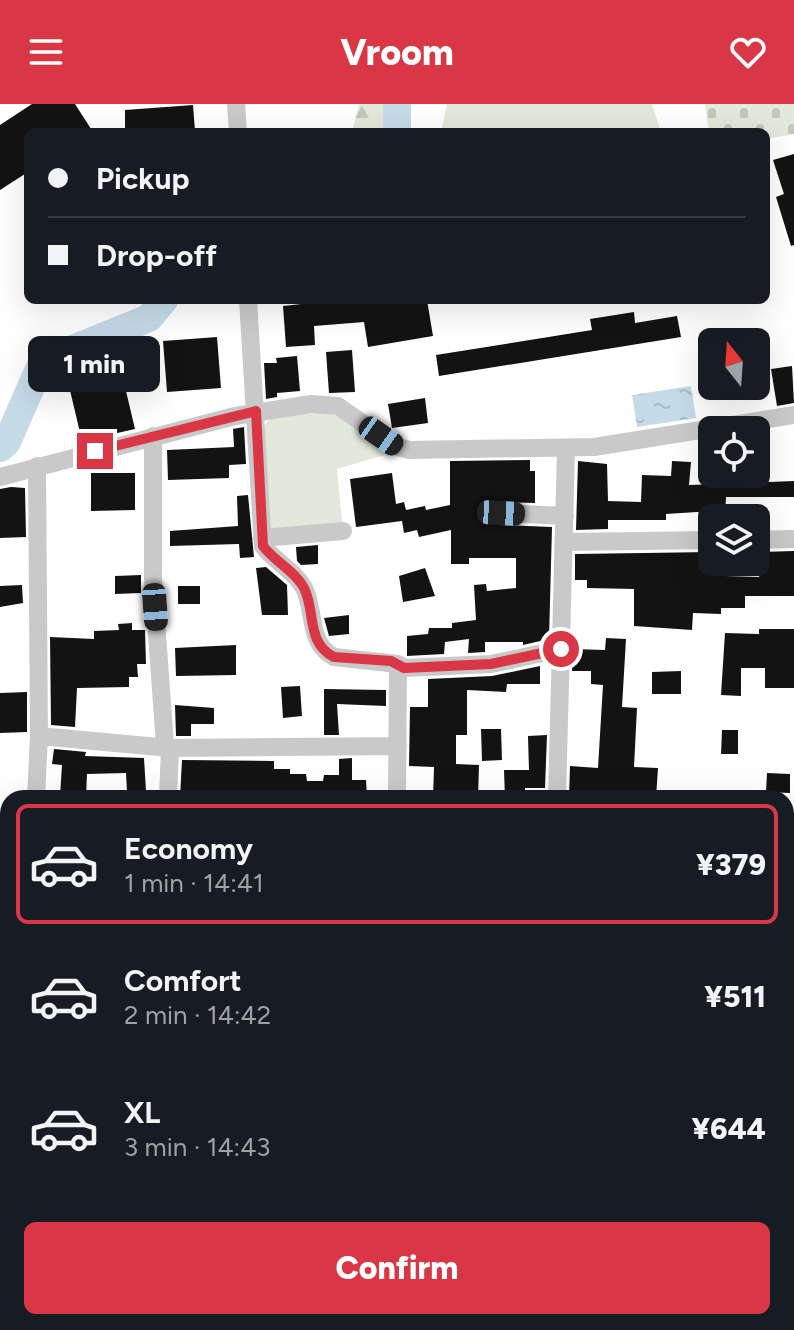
<!DOCTYPE html>
<html lang="en">
<head>
<meta charset="utf-8">
<style>
  body { margin:0; font-family:Figtree,sans-serif; background:#20242c; color:#f1f3f6; height:100vh; display:flex; flex-direction:column; font-size:30px; white-space:nowrap }
  * { box-sizing:border-box; margin:0 }
  p { font-size:26px; color:#9ea1a6 }
  .icon { flex:none; width:44px; height:44px; fill:none; stroke:currentColor; stroke-width:2; stroke-linecap:round; stroke-linejoin:round }
  .map { position:relative; flex:1; overflow:hidden }
  .panel { position:absolute; left:0px; top:686px; width:794px; height:540px; display:flex; flex-direction:column; background:#171b24; border-radius:24px 24px 0 0; box-shadow:0 8px 32px #0002 }
  .panel>* { flex:none }
  .top-card { position:absolute; left:24px; top:24px; width:746px; height:176px; border-radius:12px; box-shadow:0 8px 32px #0002; display:grid; align-content:center; height:176px; padding:0 24px; background:#171b24 }
  .needle { width:52px; rotate:343deg }
  .fabs { position:absolute; left:698px; top:224px; display:grid; gap:16px }
  .fabs a { display:grid; place-items:center; width:72px; height:72px; border-radius:12px; background:#171b24; box-shadow:0 8px 32px #0002; font-size:40px }
  .end { position:absolute; width:36px; height:36px; margin:-18px; border:10px solid #d93745; background:#fff; box-shadow:0 0 0 4px #fff }
  .from { border-radius:50% }
  .bubble { position:absolute; height:56px; border-radius:12px; background:#171b24; box-shadow:0 8px 32px #0002; font-size:26px; font-weight:800; line-height:56px; text-align:center }
  .car { position:absolute; width:24px; height:48px; margin:-24px -12px; border-radius:10px; box-shadow:0 0 6px 2px #0007; background:linear-gradient(#222 24%,#8ab4d8 0 40%,#222 0 76%,#8ab4d8 0 86%,#222 0) }
  .top-card b { display:flex; align-items:center; gap:28px; height:76px; font-size:30px }
  .top-card b+b { border-top:2px solid #363941 }
  .top-card i { width:20px; height:20px; background:#f1f3f6 }
  ul { padding:14px 0 0; list-style:none }
  li { display:flex; align-items:center; gap:24px; height:120px; margin:0 16px 12px; padding:0 8px; border:4px solid transparent; border-radius:12px }
  li div { flex:1 }
  li b { display:block; font-size:30px }
  li em { font-style:normal; font-weight:800 }
  li.active { border-color:#d93745 }
  li>.icon { width:72px; height:72px; stroke-width:1.5 }
  .cta { display:flex; gap:16px; margin-top:auto; padding:16px 24px }
  .cta a { flex:1; height:92px; border-radius:12px; background:#d93745; color:#fff; font-size:32px; font-weight:800; line-height:92px; text-align:center }
  header { display:flex; justify-content:space-between; align-items:center; height:104px; padding:0 24px; background:#d93745; color:#fff; font-size:36px; font-weight:800 }
  .map>svg:first-child { display:block }
</style>
</head>
<body>
<header><svg class="icon" aria-label="menu" viewBox="0 0 24 24"><path d="M4 6h16M4 12h16M4 18h16"/></svg>Vroom<svg class="icon" aria-label="heart" viewBox="0 0 24 24"><path d="M12 20l-8-8c-3-5 5-10 8-4 3-6 11-1 8 4z"/></svg></header>
<div class="map">
<svg width="794" height="1226" viewBox="0 0 794 1226">
  <defs>
    <pattern id="forest-firs" width="22" height="20" patternUnits="userSpaceOnUse" patternTransform="scale(2)"><rect width="22" height="20" fill="#e2e9da"/><path d="M5 1l3.5 6h-7zM16 11l3.5 6h-7z" fill="#c2c8bb"/></pattern>
    <pattern id="cemetery-stones" width="16" height="16" patternUnits="userSpaceOnUse" patternTransform="scale(2)"><rect width="16" height="16" fill="#e2e9da"/><path d="M2 7V4a2 2 0 0 1 4 0v3zM10 15v-3a2 2 0 0 1 4 0v3z" fill="#c2c8bb"/></pattern>
    <pattern id="water-ripples" width="26" height="14" patternUnits="userSpaceOnUse" patternTransform="scale(2)"><rect width="26" height="14" fill="#c6dbe8"/><path d="M2 4q2-2 4 0t4 0M15 11q2-2 4 0t4 0" fill="none" stroke="#aabcc7"/></pattern>
  </defs>
  <rect width="100%" height="100%" fill="#fff"/>
  <path fill="url(#forest-firs)" d="M359 0H402L397 28H352Z"/>
  <path fill="url(#cemetery-stones)" d="M705 0H794V30L766 35V28H709Z"/>
  <path fill="#e2e9da" d="M447 0H652L661 28H441Z
    M318 309 348 313 391 349 337 365 343 427 269 431 262 324 272 313Z"/>
  <path fill="url(#water-ripples)" d="M691 282 696 314 637 323 632 291Z"/>
  <g fill="none" stroke-linecap="round" stroke-linejoin="round">
    <path stroke="#c6dbe8" stroke-width="28" d="M397 0V28
      M0 344 7 338 39 265 70 246 149 214 164 196"/>
  </g>
  <path fill="#131313" d="M32 0H75L93 28H28V68L0 86V21Z
    M193 1 195 27 125 28V6Z
    M794 50V141L791 142 776 93 784 90 773 56Z
    M339 196H427L433 232 368 243 364 218 314 222 315 241 286 243 283 202Z
    M634 208 635 219 677 212 681 233 439 272 436 251 592 226 590 215Z
    M217 233 221 284 167 288 163 237Z
    M352 246 355 288 329 289 326 248Z
    M117 249 135 325 82 337 64 261Z
    M297 252 300 287 277 289V293L266 295 264 259H277L276 254Z
    M792 262 794 299 777 302 771 265Z
    M425 294 428 319 392 324 388 300Z
    M244 323 246 360 229 361V374L168 376 167 346 234 343 233 325Z
    M530 356V367H535V399L496 398 489 409 500 421 552 423 549 535 523 541V538H485V548L468 549 469 535 445 538 444 550 407 552V532L428 530 429 524H452V519L476 516 474 481 486 480 487 487 516 484V454H469V460H451V426L419 433 417 426 404 429 402 417 356 423 350 375 392 369 396 400 404 398 406 406 425 402 426 406 450 401V357Z
    M578 357 607 360 608 397 641 398 642 371 671 372 672 357 691 358 689 381 794 377V393H726L725 414H711L712 407 666 410V416H608V425L576 426Z
    M91 369H135V406L91 407Z
    M11 383 25 384 26 433 0 434V385Z
    M248 391 254 453 240 454 239 440 170 442V427L238 422 237 392Z
    M318 441V460L301 461 297 457 296 443Z
    M794 447V492H745V504H721V510L693 509 692 526 634 522V485L587 484V476H575V450L712 448V458H725V472L759 473 762 448Z
    M266 463 287 481 288 511H262L256 464Z
    M425 464 435 492 403 498 399 472Z
    M141 471V489L115 490V472Z
    M22 481 23 499 0 503V482Z
    M178 482H200V500H178Z
    M349 511V530L329 532 324 514Z
    M132 519V526H145L146 560H137L138 573H129V583L77 584 75 623 51 621 50 533 94 535V527L119 526 118 520Z
    M759 525H794V584H765V564H741V592L721 591 725 529 759 530Z
    M606 534 626 535 622 603 637 604 634 663 658 664 656 694H569L570 662 598 664 603 581 591 580V567H572L573 545 605 546Z
    M236 541V571L176 572 175 544Z
    M540 562V580H507L506 588 467 586V631H456V660L479 661 478 694H433L434 663 409 662 410 603H428V575L492 572Z
    M681 567V590H652V568Z
    M300 582 302 612 283 614 281 583Z
    M324 585 386 586V602L337 600 339 631H324Z
    M27 588V628L0 629V589Z
    M175 601 214 604V620H191V632H176Z
    M481 625H501L502 656 482 657Z
    M722 626H738V650H721Z
    M547 631 545 684H525V694H505L504 666H529L528 632Z
    M54 645 86 648 85 652 144 654 146 687 127 688 126 669 87 670 86 693 60 692 62 661 52 660Z
    M352 654V676H366L367 694H244L209 690V694H180L182 656 274 657V665H290V670H306L307 677H323L324 671H339V655Z
    M767 669 790 670V689L766 688Z"/>
  <g fill="none" stroke-linecap="round" stroke-linejoin="round">
    <path stroke="#c9c9c9" stroke-width="18" d="M236 0 238 28
      M248 196 263 442C275 458 295 467 304 484 316 508 307 539 334 553L398 560 397 694
      M153 332V475L165 641
      M0 373 235 312 311 300 338 302 395 342 409 346 594 343 794 311
      M501 409 565 412
      M262 434 343 427
      M756 436 794 435
      M565 438 712 436
      M398 560 404 564 491 560 561 545
      M39 632 170 644 398 642
      M36 694 39 632 37 362
      M168 694 170 644
      M557 694 566 345
      M0 735H8
      M786 778H794
      M0 911H8
      M786 960H794
      M786 1044H794
      M0 1193 8 1138
      M124 1218 125 1226
      M204 1226V1218
      M369 1226 370 1218
      M617 1226V1218"/>
    <path stroke="#818181" stroke-width="5" stroke-dasharray="8 6" stroke-linecap="butt" d="M0 983H8
      M786 987 794 986
      M786 1008H794
      M0 1039H8"/>
  </g>
  <g fill="none" stroke-linecap="round" stroke-linejoin="round">
    <path stroke="#d93745" stroke-width="10" d="M95 347 256 307 263 442C275 458 295 467 304 484 316 508 306 539 334 553L391 557 404 564 491 560 561 545"/>
  </g>
</svg>
<div class="fabs">
<a><svg class="needle" viewBox="-14 -14 28 28"><path d="M0-13l5 13h-10z" fill="#e53935"/><path d="M0 13l5-13h-10z" fill="#9ea1a6"/></svg></a>
<a><svg class="icon" aria-label="locate" viewBox="0 0 24 24"><circle cx="12" cy="12" r="6"/><path d="M12 2v4M12 18v4M2 12h4M18 12h4"/></svg></a>
<a><svg class="icon" aria-label="layers" viewBox="0 0 24 24"><path d="M12 4l9 5-9 5-9-5zM3 14l9 5 9-5"/></svg></a>
</div>
<i class="end from" style="left:561px;top:545px"></i>
<i class="end" style="left:95px;top:347px"></i>
<div class="bubble" style="left:28px;top:232px;width:132px">1 min</div>
<i class="car" style="left:381px;top:332px;rotate:125deg"></i>
<i class="car" style="left:501px;top:409px;rotate:93deg"></i>
<i class="car" style="left:155px;top:503px;rotate:176deg"></i>
<div class="top-card">
<b><i class="from"></i>Pickup</b>
<b><i></i>Drop-off</b>
</div>
<section class="panel">
<ul>
<li class="active"><svg class="icon" aria-label="car" viewBox="0 0 24 24"><path d="M5 17H2v-5l4-1 3-4h7l3 4 3 1v5h-3M9 17h6M6 11h13"/><circle cx="7" cy="17" r="2"/><circle cx="17" cy="17" r="2"/></svg><div><b>Economy</b><p>1 min · 14:41</p></div><em>¥379</em></li>
<li><svg class="icon" aria-label="car" viewBox="0 0 24 24"><path d="M5 17H2v-5l4-1 3-4h7l3 4 3 1v5h-3M9 17h6M6 11h13"/><circle cx="7" cy="17" r="2"/><circle cx="17" cy="17" r="2"/></svg><div><b>Comfort</b><p>2 min · 14:42</p></div><em>¥511</em></li>
<li><svg class="icon" aria-label="car" viewBox="0 0 24 24"><path d="M5 17H2v-5l4-1 3-4h7l3 4 3 1v5h-3M9 17h6M6 11h13"/><circle cx="7" cy="17" r="2"/><circle cx="17" cy="17" r="2"/></svg><div><b>XL</b><p>3 min · 14:43</p></div><em>¥644</em></li>
</ul>
<div class="cta"><a>Confirm</a></div>
</section>
</div>
</body>
</html>
